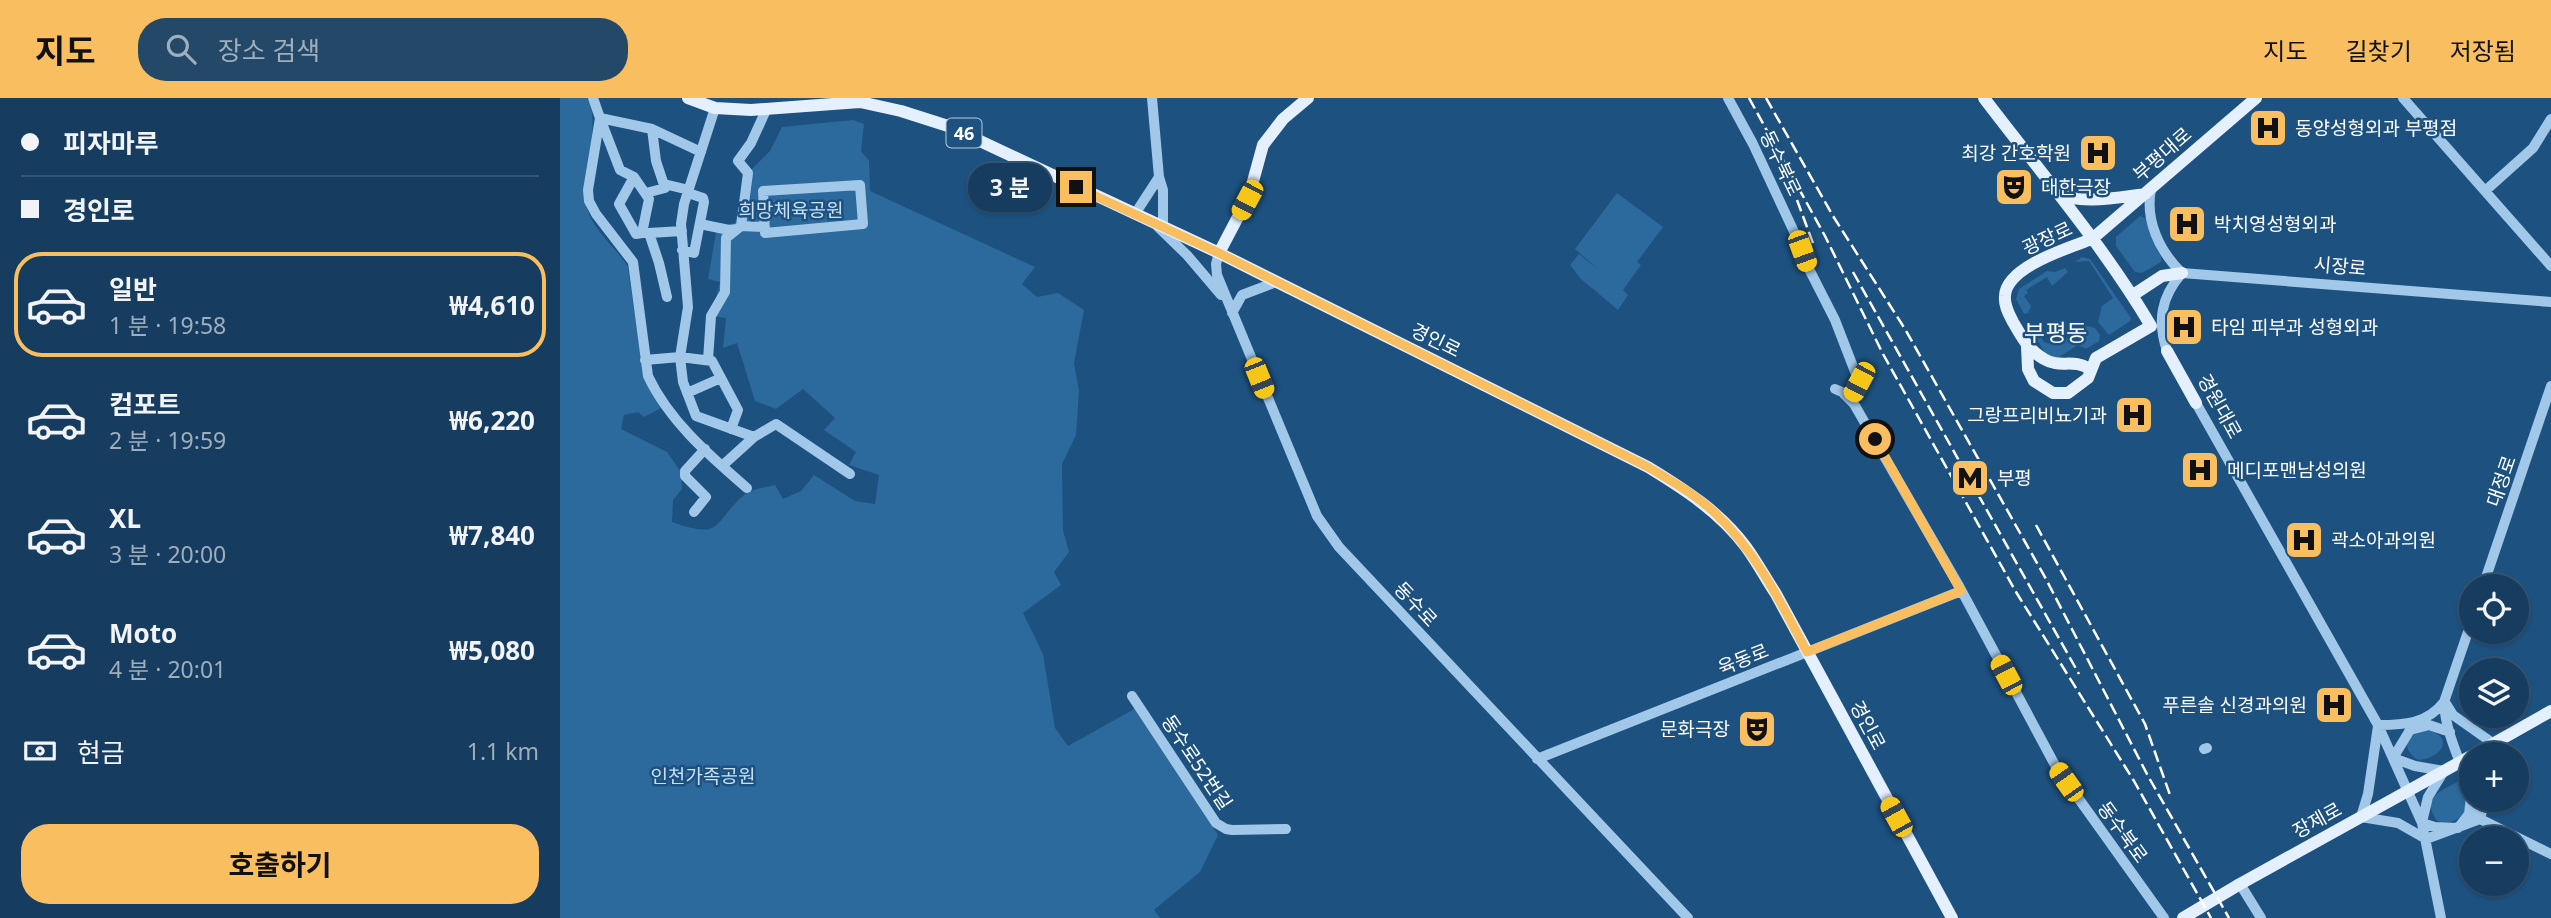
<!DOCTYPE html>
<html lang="ko">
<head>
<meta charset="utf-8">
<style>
  body { margin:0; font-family:"Noto Sans","Noto Sans KR",sans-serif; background:#234868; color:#f1f3f6; height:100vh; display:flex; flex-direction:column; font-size:26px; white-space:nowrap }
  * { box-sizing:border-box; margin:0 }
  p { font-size:23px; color:#9eaebd }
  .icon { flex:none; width:38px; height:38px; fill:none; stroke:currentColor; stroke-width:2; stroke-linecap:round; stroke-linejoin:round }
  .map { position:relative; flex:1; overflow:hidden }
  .details { display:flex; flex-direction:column; background:#163d5f; width:560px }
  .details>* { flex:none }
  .top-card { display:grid; align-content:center; height:154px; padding:0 21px; background:#163d5f }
  .buttons { position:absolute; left:1899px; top:476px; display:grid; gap:14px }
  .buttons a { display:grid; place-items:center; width:70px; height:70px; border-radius:50%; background:#163d5f; box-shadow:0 2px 5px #0004,0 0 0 2px #355674; font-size:35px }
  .end { position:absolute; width:32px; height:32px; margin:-16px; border:9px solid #f8be5f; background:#111; box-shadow:0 0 0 4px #111 }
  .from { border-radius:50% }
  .bubble { position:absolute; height:49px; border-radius:24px; background:#163d5f; box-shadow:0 2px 5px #0004,0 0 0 2px #355674; font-size:23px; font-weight:700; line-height:49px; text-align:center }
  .car { position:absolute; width:21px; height:42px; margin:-21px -10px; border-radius:9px; box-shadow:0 0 5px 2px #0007; background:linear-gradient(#f5c518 24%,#345 0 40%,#f5c518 0 76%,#345 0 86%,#f5c518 0) }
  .top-card b { display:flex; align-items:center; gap:24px; height:66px; font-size:26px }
  .top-card b+b { border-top:2px solid #355674 }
  .top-card i { width:18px; height:18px; background:#f1f3f6 }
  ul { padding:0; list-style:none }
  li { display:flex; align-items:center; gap:21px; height:105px; margin:0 14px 10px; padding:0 7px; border:4px solid transparent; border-radius:28px }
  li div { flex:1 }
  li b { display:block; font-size:26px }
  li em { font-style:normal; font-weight:700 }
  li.selected { border-color:#f8be5f }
  li>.icon { width:63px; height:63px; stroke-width:1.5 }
  .pay { display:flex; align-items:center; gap:18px; height:77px; padding:0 21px; font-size:26px }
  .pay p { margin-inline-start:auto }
  .action { display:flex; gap:14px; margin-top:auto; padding:14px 21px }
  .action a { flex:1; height:80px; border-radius:28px; background:#f8be5f; color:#111; font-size:28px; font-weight:700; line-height:80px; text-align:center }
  header { display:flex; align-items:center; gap:42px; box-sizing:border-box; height:98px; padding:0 35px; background:#f8be5f; color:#111 }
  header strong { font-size:33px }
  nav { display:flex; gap:38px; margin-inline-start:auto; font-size:24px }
  .search { width:490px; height:63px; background:#234868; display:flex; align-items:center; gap:18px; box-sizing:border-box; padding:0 24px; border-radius:28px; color:#9eaebd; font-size:26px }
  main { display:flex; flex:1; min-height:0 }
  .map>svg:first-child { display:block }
</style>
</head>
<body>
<header>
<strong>지도</strong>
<div class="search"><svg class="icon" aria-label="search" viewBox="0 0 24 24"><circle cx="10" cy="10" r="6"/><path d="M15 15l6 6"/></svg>장소 검색</div>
<nav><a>지도</a><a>길찾기</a><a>저장됨</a></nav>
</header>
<main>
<section class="details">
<div class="top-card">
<b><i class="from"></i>피자마루</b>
<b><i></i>경인로</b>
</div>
<ul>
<li class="selected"><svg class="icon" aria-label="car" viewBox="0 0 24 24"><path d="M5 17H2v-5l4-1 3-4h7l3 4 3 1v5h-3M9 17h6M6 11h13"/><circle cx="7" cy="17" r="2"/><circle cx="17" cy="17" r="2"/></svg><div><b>일반</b><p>1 분 · 19:58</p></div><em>₩4,610</em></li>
<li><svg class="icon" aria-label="car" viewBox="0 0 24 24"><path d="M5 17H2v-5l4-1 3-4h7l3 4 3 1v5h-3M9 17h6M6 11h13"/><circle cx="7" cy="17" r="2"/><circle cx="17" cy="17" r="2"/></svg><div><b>컴포트</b><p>2 분 · 19:59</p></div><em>₩6,220</em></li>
<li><svg class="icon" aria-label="car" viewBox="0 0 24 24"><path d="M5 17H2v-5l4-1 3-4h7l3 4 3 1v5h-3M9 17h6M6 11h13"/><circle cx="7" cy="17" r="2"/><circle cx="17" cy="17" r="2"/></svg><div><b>XL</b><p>3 분 · 20:00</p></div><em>₩7,840</em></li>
<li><svg class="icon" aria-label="car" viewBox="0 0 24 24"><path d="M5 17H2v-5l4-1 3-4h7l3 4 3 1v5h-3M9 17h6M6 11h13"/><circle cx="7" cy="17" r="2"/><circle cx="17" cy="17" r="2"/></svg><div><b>Moto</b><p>4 분 · 20:01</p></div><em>₩5,080</em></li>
</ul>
<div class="pay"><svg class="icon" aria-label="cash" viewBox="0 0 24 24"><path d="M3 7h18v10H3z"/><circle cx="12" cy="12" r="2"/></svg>현금<p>1.1 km</p></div>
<div class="action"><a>호출하기</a></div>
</section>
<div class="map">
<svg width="1991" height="820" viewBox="0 0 1991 820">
  <rect width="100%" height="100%" fill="#1d517f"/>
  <path fill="#2c699c" d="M0 0H27C29 5 32 11 32 16 36 45 19 80 27 110 33 133 56 149 68 169L84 281 101 310 84 319 78 314 64 317 61 331 107 354 121 374 122 391 113 402 112 424C164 442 151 426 184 397 191 391 205 390 215 387L223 401 241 393 254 377 295 403 315 406 319 377 289 367 296 354 264 332 275 320 243 291 216 311 195 303 177 245 163 250 166 220 151 218 160 184 148 181 157 129 175 125 188 75 210 53 222 29 293 22 304 26 301 53 309 63 310 93 475 169 462 186 477 199 498 195 524 212 514 265 519 293 516 337 502 366 503 432 509 454 494 474 501 487 463 515 483 556 495 630 508 648 576 610 658 737 640 774 594 812 600 820H0Z
    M1057 95 1103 129 1077 164 1081 167 1063 192 1068 197 1058 212 1021 181 1010 167 1019 156 1040 173 1015 151Z
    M1580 118 1585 120 1601 159V164L1582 175 1575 174 1556 148V139Z
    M1522 159 1530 161 1571 220 1570 223 1549 237 1538 224 1542 208 1553 200 1529 163 1515 164Z
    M1505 170 1508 174 1492 188 1487 179 1466 192 1468 195 1464 198 1471 208 1468 215 1464 216 1456 201 1459 191 1487 173 1495 174Z
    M1475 228 1484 244 1495 247 1527 228 1535 230 1540 237 1539 243 1526 251 1518 247 1499 259 1493 260 1484 254 1472 232Z
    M1866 631C1896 639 1882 660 1858 662 1839 649 1846 635 1866 631Z
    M1899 683 1908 705 1906 714C1899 722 1888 727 1877 723 1861 699 1880 694 1899 683Z"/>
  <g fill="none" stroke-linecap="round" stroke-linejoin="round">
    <path stroke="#a1c8e9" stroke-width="10" d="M33 0 40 20 28 92 29 103 36 116 73 164 88 278C109 323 150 358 187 390
      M592 0 599 79 603 92V129
      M1168 0 1193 46 1236 138 1248 169 1275 222 1299 284 1290 300
      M1843 0 1991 168
      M155 10 124 106 121 126 128 209 120 259 123 284 136 318 194 339 216 326 290 376
      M40 20 60 72 74 79 89 101 82 135H89L99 165 107 199
      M40 20 92 31 141 54
      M74 79 59 106 76 136 82 135
      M104 86 129 92
      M300 87 303 126 205 135 203 93Z
      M1591 91C1585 122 1599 153 1622 175
      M1925 93 1973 50 1991 21
      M86 95 105 90 96 63 92 31
      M575 116 599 79
      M140 126 169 132 177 131
      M181 128 188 75 178 63 191 45 207 10
      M598 129 627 157 661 197
      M89 135 122 133
      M122 152 134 155 144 104 143 100 128 95
      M659 155 656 166 657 177 757 418 779 449 1128 820
      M1622 175 1991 204
      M672 215 682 197 716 184
      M1607 253C1597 223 1601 199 1622 175
      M85 262 120 259 152 263 178 312 171 331
      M148 262 151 218 165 194 166 140 181 128 203 129
      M1275 291 1282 294 1294 306 1399 488 1496 669 1604 820
      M127 295 161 280
      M1636 305 1818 627 1862 725 1881 820
      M162 368 194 339
      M134 414 146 399 125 378V373L145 351
      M1923 488 1991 288
      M1911 525 1884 604C1885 634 1901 665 1911 693
      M572 598 656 725 666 731 672 732 726 731
      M1885 604 1893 617 1934 646 1932 656
      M1818 627C1844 627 1867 626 1884 604
      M1818 628 1808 696 1801 719 1838 725 1866 741 1920 721 1925 702
      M1644 651 1647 650
      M1833 660 1855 668 1884 673 1868 699 1862 724
      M1833 660 1850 632 1869 627 1890 634
      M977 661 1401 493
      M1914 702 1920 721 1991 756
      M1862 725 1875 729 1898 730 1909 716 1911 699
      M1680 786 1701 820"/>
    <path stroke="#e4f0fe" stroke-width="12" d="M128 0 155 10 191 12 300 4 341 13 388 28 659 155 1088 369C1124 391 1160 414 1186 449 1197 464 1206 481 1216 496L1392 820
      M1424 0C1481 75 1543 147 1591 228L1536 260 1528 280 1508 295H1493L1474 283 1468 271 1467 248
      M1497 94C1518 108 1560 99 1585 96
      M659 155 689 98 703 47 723 21 748 0
      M1573 197 1602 178 1622 175
      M1607 253 1636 305
      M1530 271C1513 260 1500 271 1484 261 1468 252 1462 239 1453 224 1449 216 1444 208 1445 198 1446 169 1508 150 1532 141L1696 0
      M1915 656 1991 613
      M1623 820 1680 786 1911 658"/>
    <path stroke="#fff" stroke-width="2.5" stroke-dasharray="12 5" stroke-linecap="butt" d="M1189 0 1265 138 1323 256 1456 494 1574 683 1651 820
      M1206 0 1273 118 1345 231 1486 481 1588 678 1669 820
      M1237 102 1254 148
      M1293 174 1519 576
      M1476 427 1585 626 1610 697"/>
  </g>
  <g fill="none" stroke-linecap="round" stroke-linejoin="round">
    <path stroke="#f8be5f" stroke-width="9" d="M516 89 659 155 1088 369C1111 383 1135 396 1155 415 1196 453 1221 505 1247 554L1401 493 1315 341"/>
  </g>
  <defs>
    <symbol id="hospital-square" viewBox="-11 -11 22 22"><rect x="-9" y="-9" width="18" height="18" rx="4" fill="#f8be5f" stroke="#1d517f"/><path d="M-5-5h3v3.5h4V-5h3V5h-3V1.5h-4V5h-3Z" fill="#111"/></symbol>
    <symbol id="theatre-square" viewBox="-11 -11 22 22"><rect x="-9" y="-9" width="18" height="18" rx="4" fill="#f8be5f" stroke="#1d517f"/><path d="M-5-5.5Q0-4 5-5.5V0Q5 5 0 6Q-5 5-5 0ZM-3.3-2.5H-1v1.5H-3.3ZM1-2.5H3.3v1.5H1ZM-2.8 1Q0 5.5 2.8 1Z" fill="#111"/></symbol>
    <symbol id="metro-square" viewBox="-11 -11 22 22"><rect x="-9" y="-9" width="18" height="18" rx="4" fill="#f8be5f" stroke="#1d517f"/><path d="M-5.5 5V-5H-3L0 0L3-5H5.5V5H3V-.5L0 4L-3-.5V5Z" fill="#111"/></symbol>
  </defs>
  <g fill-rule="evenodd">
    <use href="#hospital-square" x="1686" y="8" width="44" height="44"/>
    <use href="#hospital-square" x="1516" y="33" width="44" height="44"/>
    <use href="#theatre-square" x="1432" y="67" width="44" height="44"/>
    <use href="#hospital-square" x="1605" y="104" width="44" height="44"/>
    <use href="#hospital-square" x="1602" y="207" width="44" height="44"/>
    <use href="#hospital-square" x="1552" y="295" width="44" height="44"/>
    <use href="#hospital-square" x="1618" y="350" width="44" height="44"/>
    <use href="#metro-square" x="1388" y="358" width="44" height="44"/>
    <use href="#hospital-square" x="1722" y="420" width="44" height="44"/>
    <use href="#hospital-square" x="1752" y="585" width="44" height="44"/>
    <use href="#theatre-square" x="1175" y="609" width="44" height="44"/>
  </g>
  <g text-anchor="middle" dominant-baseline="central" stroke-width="5" stroke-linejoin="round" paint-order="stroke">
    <rect fill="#1d517f" stroke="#bbcbd9" stroke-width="2" x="386.5" y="20.5" width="35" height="29" rx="5"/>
    <g font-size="18" font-weight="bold" fill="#fff">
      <text x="404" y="35">46</text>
    </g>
    <g font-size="19" fill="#fff" stroke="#1d517f" text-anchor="start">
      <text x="1735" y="30">동양성형외과 부평점</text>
      <text x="1511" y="55" text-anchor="end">최강 간호학원</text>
      <text x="1481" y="89">대한극장</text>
      <text x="1654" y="126">박치영성형외과</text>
      <text x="1651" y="229">타임 피부과 성형외과</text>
      <text x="1547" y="317" text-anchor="end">그랑프리비뇨기과</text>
      <text x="1667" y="372">메디포맨남성의원</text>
      <text x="1437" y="380">부평</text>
      <text x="1771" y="442">곽소아과의원</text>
      <text x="1747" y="607" text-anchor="end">푸른솔 신경과의원</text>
      <text x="1170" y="631" text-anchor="end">문화극장</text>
    </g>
    <g font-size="19" fill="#fff" stroke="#1d517f">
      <text transform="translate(1602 56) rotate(-41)">부평대로</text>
      <text transform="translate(1221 65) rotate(64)">동수북로</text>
      <text transform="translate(1487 140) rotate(-25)">광장로</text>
      <text transform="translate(1780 168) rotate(5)">시장로</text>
      <text transform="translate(876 242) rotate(26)">경인로</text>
      <text transform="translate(1660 308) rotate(61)">경원대로</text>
      <text transform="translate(1941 383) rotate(-71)">대정로</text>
      <text transform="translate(856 506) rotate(47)">동수로</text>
      <text transform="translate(1183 561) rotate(-22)">육동로</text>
      <text transform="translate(1308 627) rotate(62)">경인로</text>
      <text transform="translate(637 664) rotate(56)">동수로52번길</text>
      <text transform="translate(1757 722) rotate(-29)">장제로</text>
      <text transform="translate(1563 734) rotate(54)">동수북로</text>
    </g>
    <g font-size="19" fill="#c5e0f7" stroke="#1d517f">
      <text x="231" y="112">희망체육공원</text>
      <text x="143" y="678">인천가족공원</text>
    </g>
    <g font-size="23" fill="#fff" stroke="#1d517f">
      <text x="1496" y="234">부평동</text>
    </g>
  </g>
</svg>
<div class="buttons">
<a><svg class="icon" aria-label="locate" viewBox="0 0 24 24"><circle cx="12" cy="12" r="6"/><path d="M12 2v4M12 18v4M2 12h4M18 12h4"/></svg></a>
<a><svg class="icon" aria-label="layers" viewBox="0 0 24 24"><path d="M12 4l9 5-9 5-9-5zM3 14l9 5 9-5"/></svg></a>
<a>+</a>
<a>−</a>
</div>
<i class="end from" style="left:1315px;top:341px"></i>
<i class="end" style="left:516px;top:89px"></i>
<div class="bubble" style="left:408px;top:65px;width:84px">3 분</div>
<i class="car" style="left:687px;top:102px;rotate:208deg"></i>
<i class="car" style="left:1242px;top:153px;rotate:160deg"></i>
<i class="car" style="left:699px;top:280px;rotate:158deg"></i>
<i class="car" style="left:1299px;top:284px;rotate:208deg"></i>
<i class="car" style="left:1446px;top:577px;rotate:332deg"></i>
<i class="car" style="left:1506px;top:684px;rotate:325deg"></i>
<i class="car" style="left:1336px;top:719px;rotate:331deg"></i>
</div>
</main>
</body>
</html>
